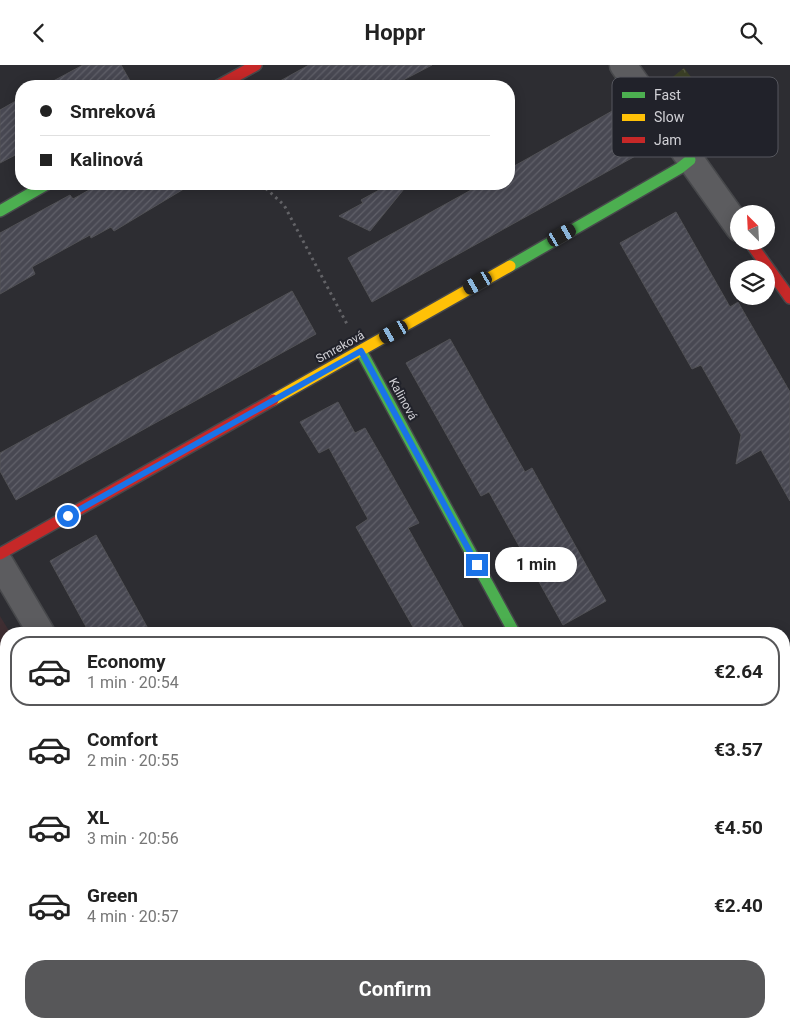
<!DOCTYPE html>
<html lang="en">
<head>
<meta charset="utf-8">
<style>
  body { margin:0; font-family:Roboto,sans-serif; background:#f6f6f6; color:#222; height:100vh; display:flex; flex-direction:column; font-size:19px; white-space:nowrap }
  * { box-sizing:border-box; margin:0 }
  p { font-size:16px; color:#767676 }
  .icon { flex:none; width:28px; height:28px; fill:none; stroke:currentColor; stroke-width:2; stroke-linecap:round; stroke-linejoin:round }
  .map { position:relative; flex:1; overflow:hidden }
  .details { position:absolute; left:0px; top:562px; width:790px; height:401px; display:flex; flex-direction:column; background:#fff; border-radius:20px 20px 0 0; box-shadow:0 2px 12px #0003 }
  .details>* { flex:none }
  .guide { position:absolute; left:15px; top:15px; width:500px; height:110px; border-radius:20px; box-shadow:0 2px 12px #0003; display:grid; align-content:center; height:110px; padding:0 25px; background:#fff }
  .needle { width:32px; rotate:336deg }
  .tools { position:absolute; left:730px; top:140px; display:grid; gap:10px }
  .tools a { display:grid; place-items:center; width:45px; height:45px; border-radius:50%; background:#fff; box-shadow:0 2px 12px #0003; font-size:25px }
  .end { position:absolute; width:22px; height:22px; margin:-11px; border:6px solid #1a73e8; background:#fff; box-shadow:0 0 0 2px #fff }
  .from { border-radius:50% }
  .bubble { position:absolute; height:35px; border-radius:18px; background:#fff; box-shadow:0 2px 12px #0003; font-size:16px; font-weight:700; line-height:35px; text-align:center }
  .car { position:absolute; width:15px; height:30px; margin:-15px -8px; border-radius:6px; box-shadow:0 0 4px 1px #0007; background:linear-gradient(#222 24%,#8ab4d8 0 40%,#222 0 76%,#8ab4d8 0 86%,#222 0) }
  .guide b { display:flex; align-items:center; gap:18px; height:48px; font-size:19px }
  .guide b+b { border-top:1px solid #e0e0e0 }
  .guide i { width:12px; height:12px; background:#222 }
  ul { padding:9px 0 0; list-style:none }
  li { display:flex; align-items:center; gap:15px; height:70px; margin:0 10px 8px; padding:0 15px; border:2px solid transparent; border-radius:20px }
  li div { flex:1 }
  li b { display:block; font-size:19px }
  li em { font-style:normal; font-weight:700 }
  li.selected { border-color:#575759 }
  li>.icon { width:45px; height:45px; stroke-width:1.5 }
  .primary-button { display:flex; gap:10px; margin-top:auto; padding:10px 25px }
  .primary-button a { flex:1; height:58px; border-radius:20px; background:#575759; color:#fff; font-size:20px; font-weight:700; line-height:58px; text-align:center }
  header { display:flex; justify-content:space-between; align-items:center; height:65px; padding:0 25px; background:#fff; font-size:22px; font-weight:700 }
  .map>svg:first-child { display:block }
</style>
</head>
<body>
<header><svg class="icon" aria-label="back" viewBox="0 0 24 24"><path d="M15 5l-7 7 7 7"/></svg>Hoppr<svg class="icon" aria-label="search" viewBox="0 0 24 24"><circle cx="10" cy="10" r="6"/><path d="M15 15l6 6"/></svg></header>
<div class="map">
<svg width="790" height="963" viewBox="0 0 790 963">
  <defs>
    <pattern id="park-crowns" width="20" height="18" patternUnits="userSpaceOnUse" patternTransform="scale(1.25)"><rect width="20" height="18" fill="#393e24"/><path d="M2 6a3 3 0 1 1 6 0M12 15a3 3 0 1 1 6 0" fill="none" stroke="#555943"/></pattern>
    <pattern id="building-hatch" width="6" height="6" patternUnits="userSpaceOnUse" patternTransform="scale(1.25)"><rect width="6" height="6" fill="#484852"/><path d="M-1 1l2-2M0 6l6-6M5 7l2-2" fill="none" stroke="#61616a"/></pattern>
  </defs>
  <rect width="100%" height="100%" fill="#2d2d32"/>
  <path fill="#3f2e32" d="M0 551 11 569H6V599L0 605Z"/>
  <path fill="url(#park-crowns)" d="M684 3 725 56 701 75 660 22Z"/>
  <path fill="url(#building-hatch)" stroke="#515155" d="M83 0H121L133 21H44Z
    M309 0H432L392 21H271Z
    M21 33V87L0 98V45Z
    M614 45 639 89 372 237 348 193 482 119H509V104Z
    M100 119H192L114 166 111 162 91 173 90 170 32 202 35 209 0 229V168L70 130 73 134Z
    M390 119H408L370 166 339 151 363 138 361 135Z
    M676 147 730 242 738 237 790 327V436L761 385 736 399 741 370 701 300 692 304 620 178Z
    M292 226 316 269 16 435 0 406V388Z
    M450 274 525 407 532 403 606 536 563 560 489 427 481 431 406 298Z
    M338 337 355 368 365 363 383 394 419 458 408 463 467 569H417L356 462 368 454 329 383 319 388 300 357Z
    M96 470 114 502 151 569H90L50 496Z"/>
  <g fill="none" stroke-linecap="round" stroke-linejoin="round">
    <defs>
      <path id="street" d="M623 0 739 163
        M0 498 42 569
        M784 639 790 636
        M784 733 790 744
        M429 958 432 963
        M228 963 233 958
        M766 963 776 958"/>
      <path id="fast" d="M0 146 47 119
        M510 201 680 103 690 95
        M361 286 515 569"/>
      <path id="slow" d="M273 335 510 201"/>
      <path id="jam" d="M218 21 256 0
        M749 176 790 233
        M0 489 273 335"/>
    </defs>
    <use href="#street" stroke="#47484b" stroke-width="29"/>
    <use href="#fast" stroke="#47484b" stroke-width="14"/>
    <use href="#slow" stroke="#47484b" stroke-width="14"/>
    <use href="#jam" stroke="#47484b" stroke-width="14"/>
    <path stroke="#636367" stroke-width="3" stroke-dasharray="2.5 4" stroke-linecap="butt" d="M261 119 284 140 348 261"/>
    <use href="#street" stroke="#5c5c5f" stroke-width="26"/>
    <use href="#fast" stroke="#4caf50" stroke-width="11"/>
    <use href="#slow" stroke="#ffc107" stroke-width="11"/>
    <use href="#jam" stroke="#c62828" stroke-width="11"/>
  </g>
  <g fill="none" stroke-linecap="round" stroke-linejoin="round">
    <path stroke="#1a73e8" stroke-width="6" d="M68 451 361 286 477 500"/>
  </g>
  <g text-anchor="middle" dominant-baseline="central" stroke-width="4" stroke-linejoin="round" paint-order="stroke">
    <g font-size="12" fill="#d1d1d6" stroke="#21222a">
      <text transform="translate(340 282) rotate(-29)">Smreková</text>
      <text transform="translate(403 334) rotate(61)">Kalinová</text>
    </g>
  </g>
  <rect x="612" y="12" width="166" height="80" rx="8" fill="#21222a" stroke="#56575e" stroke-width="1"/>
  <rect x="622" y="27" width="23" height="6" fill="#4caf50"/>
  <rect x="622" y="49" width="23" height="7" fill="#ffc107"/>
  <rect x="622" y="72" width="23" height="6" fill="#c62828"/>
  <g font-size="14" fill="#d1d1d6">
    <text x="654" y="35">Fast</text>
    <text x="654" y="57">Slow</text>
    <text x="654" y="80">Jam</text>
  </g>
</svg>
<div class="tools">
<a><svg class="needle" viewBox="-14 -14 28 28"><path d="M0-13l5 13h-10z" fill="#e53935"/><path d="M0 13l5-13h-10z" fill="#767676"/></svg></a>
<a><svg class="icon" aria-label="layers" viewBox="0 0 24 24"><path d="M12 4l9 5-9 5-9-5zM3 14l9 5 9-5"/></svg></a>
</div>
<i class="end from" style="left:68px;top:451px"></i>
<i class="end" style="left:477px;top:500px"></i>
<div class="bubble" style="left:495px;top:482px;width:82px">1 min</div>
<i class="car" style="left:562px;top:170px;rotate:60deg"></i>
<i class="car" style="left:478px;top:218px;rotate:240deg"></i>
<i class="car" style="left:394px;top:267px;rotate:240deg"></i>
<div class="guide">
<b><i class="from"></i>Smreková</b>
<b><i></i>Kalinová</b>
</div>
<section class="details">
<ul>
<li class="selected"><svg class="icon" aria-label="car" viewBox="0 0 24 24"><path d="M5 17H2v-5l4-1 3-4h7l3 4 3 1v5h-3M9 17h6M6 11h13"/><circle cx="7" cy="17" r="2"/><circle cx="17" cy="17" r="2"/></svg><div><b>Economy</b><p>1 min · 20:54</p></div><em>€2.64</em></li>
<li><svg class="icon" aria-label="car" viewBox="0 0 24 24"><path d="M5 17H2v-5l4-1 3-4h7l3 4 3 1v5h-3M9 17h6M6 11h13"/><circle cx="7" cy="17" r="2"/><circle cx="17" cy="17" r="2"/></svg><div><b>Comfort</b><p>2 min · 20:55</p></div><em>€3.57</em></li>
<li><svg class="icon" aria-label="car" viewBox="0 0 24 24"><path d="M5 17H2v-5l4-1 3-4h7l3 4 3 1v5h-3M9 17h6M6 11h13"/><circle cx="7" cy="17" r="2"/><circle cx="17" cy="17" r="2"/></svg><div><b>XL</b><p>3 min · 20:56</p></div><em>€4.50</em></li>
<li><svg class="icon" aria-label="car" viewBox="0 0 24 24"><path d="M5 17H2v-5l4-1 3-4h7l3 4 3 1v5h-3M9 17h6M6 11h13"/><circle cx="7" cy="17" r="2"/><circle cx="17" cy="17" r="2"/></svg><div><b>Green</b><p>4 min · 20:57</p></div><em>€2.40</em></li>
</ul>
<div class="primary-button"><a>Confirm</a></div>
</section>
</div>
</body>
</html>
